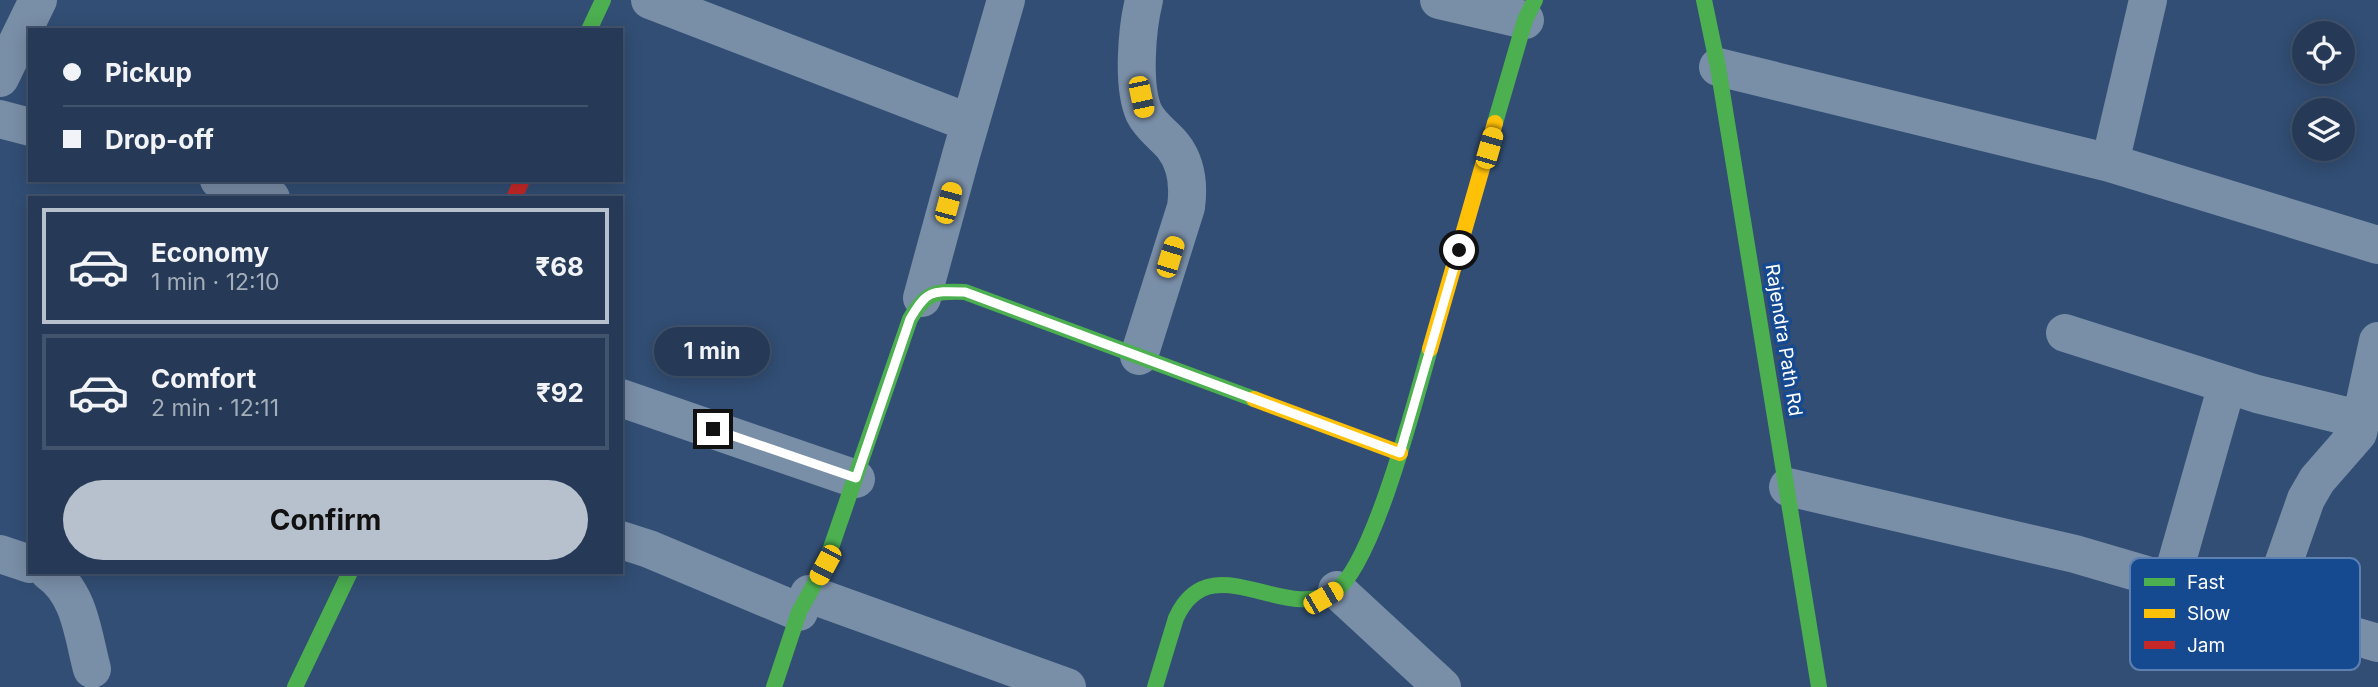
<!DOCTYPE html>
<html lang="en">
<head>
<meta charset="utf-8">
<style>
  body { margin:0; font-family:Inter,sans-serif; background:#2e415d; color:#f1f3f6; height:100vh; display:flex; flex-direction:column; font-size:26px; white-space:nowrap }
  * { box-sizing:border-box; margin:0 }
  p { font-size:23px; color:#a4adba }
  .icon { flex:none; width:38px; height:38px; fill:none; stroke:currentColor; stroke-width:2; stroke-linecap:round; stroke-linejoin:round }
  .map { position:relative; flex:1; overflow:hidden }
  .drawer { position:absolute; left:28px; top:196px; width:595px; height:378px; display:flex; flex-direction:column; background:#263a57; border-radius:0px; box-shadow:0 4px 18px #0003,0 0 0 2px #42546d }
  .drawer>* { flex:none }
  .top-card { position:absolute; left:28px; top:28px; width:595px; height:154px; border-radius:0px; box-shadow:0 4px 18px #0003,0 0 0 2px #42546d; display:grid; align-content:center; height:154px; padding:0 35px; background:#263a57 }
  .controls { position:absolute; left:2292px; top:21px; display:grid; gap:14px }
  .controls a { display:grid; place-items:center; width:63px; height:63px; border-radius:50%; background:#263a57; box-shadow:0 4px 18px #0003,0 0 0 2px #42546d; font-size:35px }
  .end { position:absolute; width:32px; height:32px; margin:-16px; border:9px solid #fff; background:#111; box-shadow:0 0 0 4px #111 }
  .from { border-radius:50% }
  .bubble { position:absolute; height:49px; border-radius:24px; background:#263a57; box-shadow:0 4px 18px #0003,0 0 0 2px #42546d; font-size:23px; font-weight:700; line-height:49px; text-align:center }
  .car { position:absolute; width:21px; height:42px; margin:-21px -10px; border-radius:9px; box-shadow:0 0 5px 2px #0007; background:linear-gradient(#f5c518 24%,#345 0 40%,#f5c518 0 76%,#345 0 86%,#f5c518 0) }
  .top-card b { display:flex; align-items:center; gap:24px; height:66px; font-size:26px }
  .top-card b+b { border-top:2px solid #42546d }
  .top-card i { width:18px; height:18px; background:#f1f3f6 }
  ul { padding:12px 0 0; list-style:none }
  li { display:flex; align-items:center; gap:21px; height:116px; margin:0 14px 10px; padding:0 21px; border:4px solid #42546d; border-radius:0px }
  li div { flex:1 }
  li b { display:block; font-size:26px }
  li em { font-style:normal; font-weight:700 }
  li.current { border-color:#b7c1ce }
  li>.icon { width:63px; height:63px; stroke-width:1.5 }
  .primary-button { display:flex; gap:14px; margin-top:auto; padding:14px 35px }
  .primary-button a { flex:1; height:80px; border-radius:42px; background:#b7c1ce; color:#111; font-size:28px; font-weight:700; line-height:80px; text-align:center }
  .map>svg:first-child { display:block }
</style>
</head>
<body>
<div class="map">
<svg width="2378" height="687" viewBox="0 0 2378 687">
  <rect width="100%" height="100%" fill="#324e74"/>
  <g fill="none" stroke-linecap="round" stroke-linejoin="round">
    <path stroke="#798ea7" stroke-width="38" d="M650 0 970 123
      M1439 0 1525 20
      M1718 67 2110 163 2378 245
      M0 78 38 0
      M0 119 30 127
      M2110 163 2148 0
      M219 180 271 198
      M922 298 961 155 1006 0
      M2065 333 2257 394 2362 420
      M1139 356 1186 207C1189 185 1187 164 1173 146 1164 135 1151 127 1144 113 1132 86 1137 28 1144 0
      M621 398 856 479
      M1788 487 2075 554 2378 643
      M621 540 649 549 799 612
      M0 554 30 564
      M49 572C80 593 83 636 92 669
      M2171 582 2227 385
      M1337 590 1442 687
      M809 594 1067 687
      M2267 610 2306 499 2317 480 2358 433 2378 341"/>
    <path stroke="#4caf50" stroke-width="16" d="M1704 0 1718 67 1819 687
      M589 30 603 0
      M1495 123 1525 20 1535 0
      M295 687 350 572
      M774 687 799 612 825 565 910 319C926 292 935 291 965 292L1254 399
      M1155 687 1176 618C1210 543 1284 624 1335 591 1373 566 1416 398 1430 349"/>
    <path stroke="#ffc107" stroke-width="16" d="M1430 349 1495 123
      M1254 399 1400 453"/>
    <path stroke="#c62828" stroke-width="16" d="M514 198 522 180"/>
  </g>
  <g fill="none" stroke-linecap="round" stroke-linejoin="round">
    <path stroke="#fff" stroke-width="9" d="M713 429 856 478 910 319C927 290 931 291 965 292L1400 453 1459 250"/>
  </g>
  <g text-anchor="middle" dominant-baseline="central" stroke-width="7" stroke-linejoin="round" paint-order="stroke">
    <g font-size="19" fill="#fff" stroke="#164a90">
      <text transform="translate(1784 340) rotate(81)">Rajendra Path Rd</text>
    </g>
  </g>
  <rect x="2130" y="558" width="230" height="112" rx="10" fill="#164a90" stroke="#5c80b1" stroke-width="2"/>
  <rect x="2144" y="578" width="31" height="8" fill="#4caf50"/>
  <rect x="2144" y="609" width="31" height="9" fill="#ffc107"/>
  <rect x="2144" y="641" width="31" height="8" fill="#c62828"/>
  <g font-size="19" fill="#fff">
    <text x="2187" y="589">Fast</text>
    <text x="2187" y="620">Slow</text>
    <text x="2187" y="652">Jam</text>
  </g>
</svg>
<div class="controls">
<a><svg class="icon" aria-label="locate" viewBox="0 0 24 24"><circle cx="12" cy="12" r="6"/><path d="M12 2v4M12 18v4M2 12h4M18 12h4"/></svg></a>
<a><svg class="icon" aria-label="layers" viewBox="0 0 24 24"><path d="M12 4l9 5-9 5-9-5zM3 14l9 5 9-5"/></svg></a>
</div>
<i class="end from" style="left:1459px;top:250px"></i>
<i class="end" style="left:713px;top:429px"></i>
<div class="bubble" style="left:654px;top:327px;width:116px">1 min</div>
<i class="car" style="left:1141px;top:97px;rotate:168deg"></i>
<i class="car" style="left:1489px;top:148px;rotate:16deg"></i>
<i class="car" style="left:948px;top:203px;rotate:15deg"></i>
<i class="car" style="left:1170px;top:257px;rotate:17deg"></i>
<i class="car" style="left:825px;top:565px;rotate:208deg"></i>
<i class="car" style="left:1323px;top:598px;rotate:60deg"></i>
<div class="top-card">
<b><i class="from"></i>Pickup</b>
<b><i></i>Drop-off</b>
</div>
<section class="drawer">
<ul>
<li class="current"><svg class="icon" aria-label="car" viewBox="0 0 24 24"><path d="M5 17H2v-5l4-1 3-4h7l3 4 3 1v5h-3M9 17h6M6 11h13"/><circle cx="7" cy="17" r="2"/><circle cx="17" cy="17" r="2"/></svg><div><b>Economy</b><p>1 min · 12:10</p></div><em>₹68</em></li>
<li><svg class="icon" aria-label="car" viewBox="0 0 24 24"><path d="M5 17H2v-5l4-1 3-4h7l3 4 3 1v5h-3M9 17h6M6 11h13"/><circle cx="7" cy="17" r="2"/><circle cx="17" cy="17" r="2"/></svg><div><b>Comfort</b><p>2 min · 12:11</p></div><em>₹92</em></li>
</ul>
<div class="primary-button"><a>Confirm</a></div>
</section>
</div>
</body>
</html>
